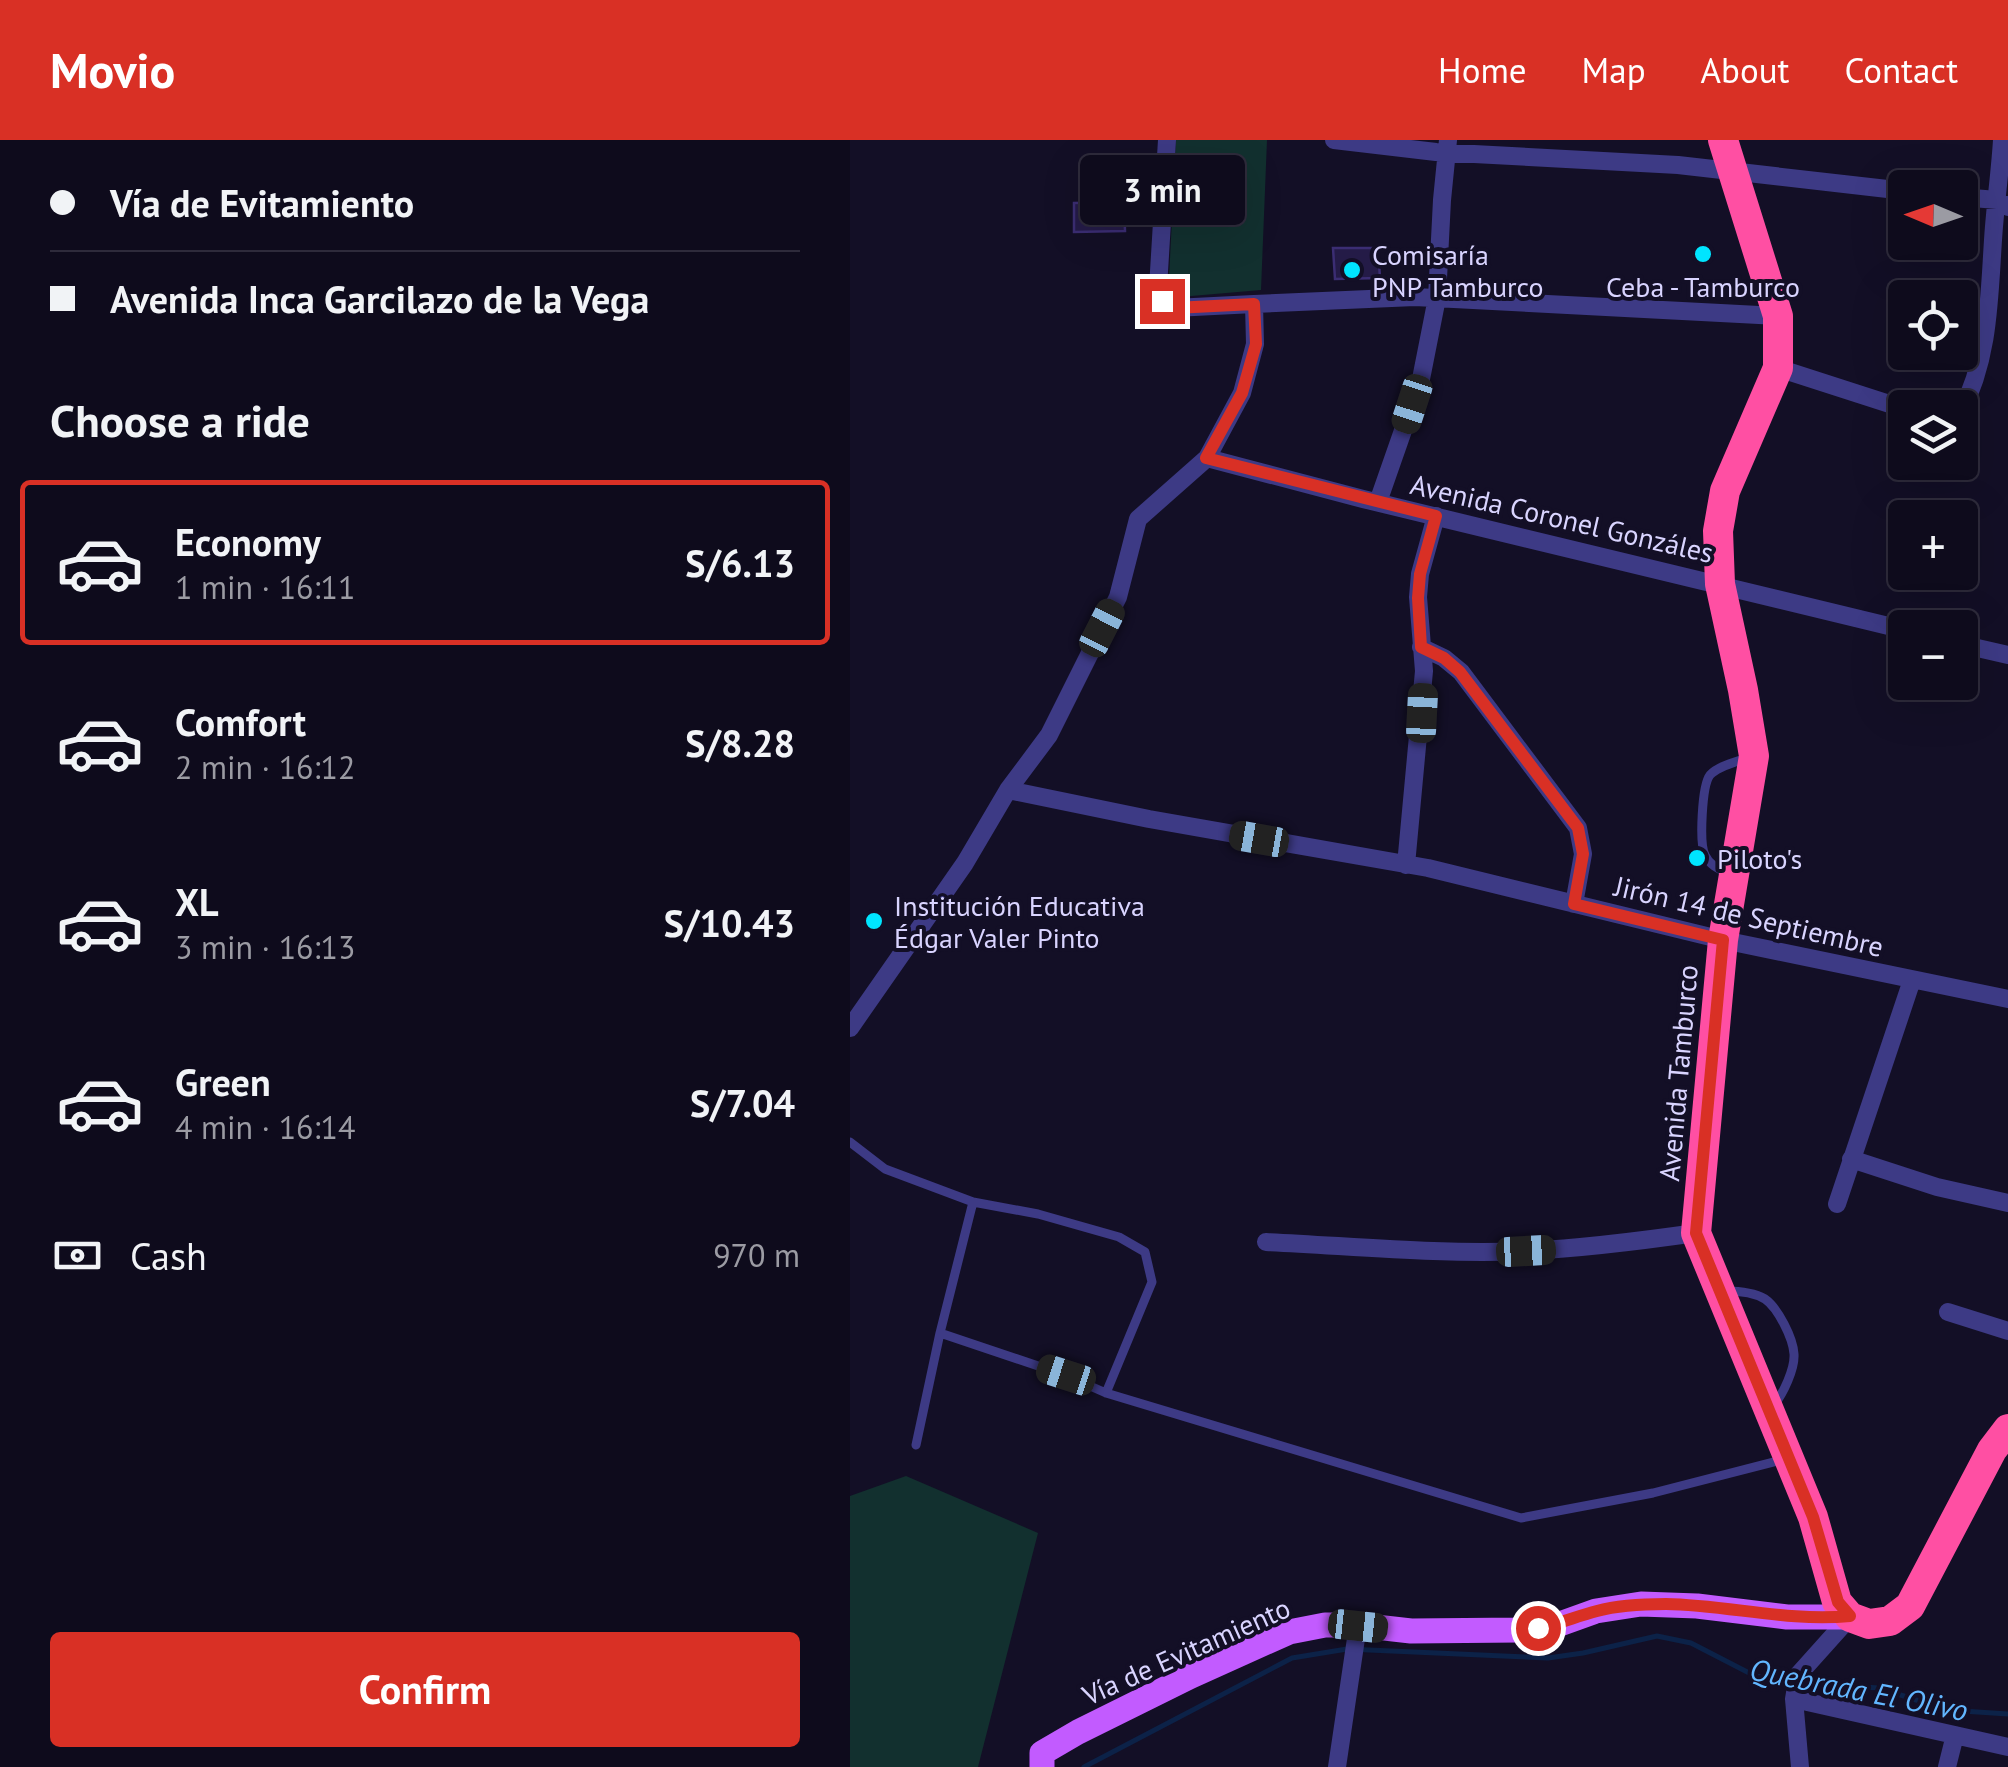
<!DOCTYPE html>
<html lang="en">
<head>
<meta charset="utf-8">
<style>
  body { margin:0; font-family:"PT Sans",sans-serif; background:#1c1929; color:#f1f3f6; height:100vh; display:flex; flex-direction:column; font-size:38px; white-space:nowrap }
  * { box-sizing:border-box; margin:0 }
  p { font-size:32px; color:#9b9ba3 }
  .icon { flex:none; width:55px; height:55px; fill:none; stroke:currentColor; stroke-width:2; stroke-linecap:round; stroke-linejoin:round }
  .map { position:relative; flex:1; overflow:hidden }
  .sheet { display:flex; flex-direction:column; background:#0e0b1c; width:850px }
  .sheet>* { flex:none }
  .hud { display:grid; align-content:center; height:220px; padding:0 50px; background:#0e0b1c }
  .needle { width:65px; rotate:272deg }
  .tools { position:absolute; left:1038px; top:30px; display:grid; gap:20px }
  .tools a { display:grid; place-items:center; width:90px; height:90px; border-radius:10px; background:#0e0b1c; box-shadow:0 10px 40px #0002,0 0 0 2px #2e2b3b; font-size:50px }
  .end { position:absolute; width:45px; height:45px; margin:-22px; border:12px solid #d93025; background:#fff; box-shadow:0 0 0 5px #fff }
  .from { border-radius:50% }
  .bubble { position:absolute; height:70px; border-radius:10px; background:#0e0b1c; box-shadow:0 10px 40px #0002,0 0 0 2px #2e2b3b; font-size:32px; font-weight:600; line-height:70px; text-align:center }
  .car { position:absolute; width:30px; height:60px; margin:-30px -15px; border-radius:12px; box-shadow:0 0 8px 2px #0007; background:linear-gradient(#222 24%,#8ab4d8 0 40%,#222 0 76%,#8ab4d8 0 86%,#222 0) }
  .hud b { display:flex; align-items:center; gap:35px; height:95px; font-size:38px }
  .hud b+b { border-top:2px solid #2e2b3b }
  .hud i { width:25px; height:25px; background:#f1f3f6 }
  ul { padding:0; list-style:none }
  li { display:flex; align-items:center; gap:30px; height:165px; margin:0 20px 15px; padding:0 30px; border:5px solid transparent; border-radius:10px }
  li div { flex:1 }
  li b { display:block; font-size:38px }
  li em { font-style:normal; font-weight:600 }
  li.current { border-color:#d93025 }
  li>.icon { width:90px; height:90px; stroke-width:1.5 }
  h2 { padding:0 50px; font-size:45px; line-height:120px }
  .pay { display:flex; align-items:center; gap:25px; height:110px; padding:0 50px; font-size:38px }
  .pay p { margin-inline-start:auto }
  .cta { display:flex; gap:20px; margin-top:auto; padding:20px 50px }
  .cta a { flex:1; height:115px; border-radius:10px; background:#d93025; color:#fff; font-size:40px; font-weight:600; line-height:115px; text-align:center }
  header { display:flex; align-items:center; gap:60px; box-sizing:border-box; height:140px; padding:0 50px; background:#d93025; color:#fff }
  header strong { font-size:48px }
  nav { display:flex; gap:55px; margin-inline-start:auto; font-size:35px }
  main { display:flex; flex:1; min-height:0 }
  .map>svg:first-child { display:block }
</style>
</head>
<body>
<header>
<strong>Movio</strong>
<nav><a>Home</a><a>Map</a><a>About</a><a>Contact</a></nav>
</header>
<main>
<section class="sheet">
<div class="hud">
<b><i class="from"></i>Vía de Evitamiento</b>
<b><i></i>Avenida Inca Garcilazo de la Vega</b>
</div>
<h2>Choose a ride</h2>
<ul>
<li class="current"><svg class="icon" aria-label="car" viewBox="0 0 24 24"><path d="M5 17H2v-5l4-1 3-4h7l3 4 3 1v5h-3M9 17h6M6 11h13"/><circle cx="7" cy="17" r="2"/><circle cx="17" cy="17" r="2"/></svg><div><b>Economy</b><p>1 min · 16:11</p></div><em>S/6.13</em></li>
<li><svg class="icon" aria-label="car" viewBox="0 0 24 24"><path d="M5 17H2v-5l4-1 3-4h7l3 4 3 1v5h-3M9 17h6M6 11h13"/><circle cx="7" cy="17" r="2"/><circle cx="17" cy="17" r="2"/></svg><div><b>Comfort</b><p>2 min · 16:12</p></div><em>S/8.28</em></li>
<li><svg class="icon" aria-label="car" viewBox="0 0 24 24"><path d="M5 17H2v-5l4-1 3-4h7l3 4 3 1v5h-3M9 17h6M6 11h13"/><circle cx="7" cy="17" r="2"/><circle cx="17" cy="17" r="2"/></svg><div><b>XL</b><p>3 min · 16:13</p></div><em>S/10.43</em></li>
<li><svg class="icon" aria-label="car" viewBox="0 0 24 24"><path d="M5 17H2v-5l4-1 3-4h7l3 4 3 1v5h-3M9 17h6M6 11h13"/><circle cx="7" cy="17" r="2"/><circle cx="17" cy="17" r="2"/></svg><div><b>Green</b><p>4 min · 16:14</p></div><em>S/7.04</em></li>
</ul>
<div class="pay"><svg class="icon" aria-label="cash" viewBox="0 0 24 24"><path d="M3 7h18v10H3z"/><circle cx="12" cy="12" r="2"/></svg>Cash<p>970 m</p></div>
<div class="cta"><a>Confirm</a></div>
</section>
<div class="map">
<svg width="1158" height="1627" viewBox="0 0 1158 1627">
  <rect width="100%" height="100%" fill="#130f26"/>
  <path fill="#12302f" d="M326 0H417L411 150 318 158Z
    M56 1336 188 1393 128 1627H0V1356Z"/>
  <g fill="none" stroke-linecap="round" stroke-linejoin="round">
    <path stroke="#0c2248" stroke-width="5" d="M234 1627 442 1518 497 1509 698 1518 733 1513 807 1496 841 1503 905 1536 966 1544 1029 1548 1097 1570 1158 1574"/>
  </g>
  <path fill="#241b47" stroke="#3b2d73" stroke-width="2.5" d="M274 62 275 91 224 92V63Z
    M483 108H528L530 138 485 139Z"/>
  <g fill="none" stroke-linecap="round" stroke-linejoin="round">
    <path stroke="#3d3a85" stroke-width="9" d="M880 734C869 729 860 726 855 715 849 703 852 645 860 635 868 626 886 622 897 618
      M0 1002 35 1029 123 1062 188 1074 269 1097 295 1112 302 1142 256 1253
      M876 1151C889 1151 903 1152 915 1159 928 1168 943 1198 944 1214 945 1229 933 1254 924 1265
      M90 1193 215 1235 256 1253 671 1378 803 1353 931 1320
      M66 1305 90 1193 123 1062"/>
    <path stroke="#3d3a85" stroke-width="18" d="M484 0 586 12 828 25 1055 51
      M1110 57 1147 60 1158 67
      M404 164 565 157 928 176
      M928 228 1055 269
      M1110 274C1139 219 1139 161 1143 100 1145 67 1150 33 1152 0
      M357 318 513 359 1055 490
      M528 362 571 239 587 158 592 60 598 0
      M1110 504 1158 515
      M571 507 594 518 611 532 728 688 733 714 724 764
      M158 650 299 679 578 728 873 800 1158 859
      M556 725 574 531 568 457 570 434 586 376
      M0 888 115 723 158 650 199 595 268 457 288 379 357 318 392 253 405 204 404 164 324 168 312 161 308 148 317 0
      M1001 1019 1087 1047 1158 1063
      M987 1064 1062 840
      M416 1102C503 1106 591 1115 678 1111 734 1108 790 1101 846 1093
      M1098 1172 1158 1191
      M944 1559 1158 1607
      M487 1627 508 1485
      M950 1627 944 1559 948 1535 1000 1477
      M1097 1627 1105 1595"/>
    <path stroke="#c25bff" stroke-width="25" d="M192 1627V1613L228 1592 341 1536 439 1492 475 1485H508L561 1491 669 1490 707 1485 746 1471 791 1464 847 1466 937 1477H1000"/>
    <path stroke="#ff4fa3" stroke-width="30" d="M873 0 928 176V228L875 351 868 391 870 444 893 550 904 616 873 800 846 1093 963 1377 987 1462 1000 1477 1019 1484 1040 1481 1060 1466 1142 1310 1158 1289"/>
  </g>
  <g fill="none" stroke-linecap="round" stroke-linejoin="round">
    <path stroke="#d93025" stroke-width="12" d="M312 161 324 168 404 164 406 204 392 253 356 318 586 376 570 434 568 458 571 507 594 518 610 532 728 688 733 714 724 764 873 800 846 1093 963 1377 988 1462 1000 1476C938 1482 878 1465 816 1464 793 1464 769 1465 747 1471 727 1476 709 1484 688 1488"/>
  </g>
  <g fill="#00e5ff" stroke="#130f26" stroke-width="4">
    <circle cx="853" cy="114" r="10"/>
    <circle cx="502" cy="130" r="10"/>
    <circle cx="847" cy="718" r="10"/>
    <circle cx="24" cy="781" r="10"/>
  </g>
  <g text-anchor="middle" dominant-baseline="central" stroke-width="8" stroke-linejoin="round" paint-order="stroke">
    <g font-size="28" fill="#d9d4ff" stroke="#130f26" text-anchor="start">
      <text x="522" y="114">Comisaría<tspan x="522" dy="32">PNP Tamburco</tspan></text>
      <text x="853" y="146" text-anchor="middle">Ceba - Tamburco</text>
      <text x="867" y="718">Piloto's</text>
      <text x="44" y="765">Institución Educativa<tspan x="44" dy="32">Édgar Valer Pinto</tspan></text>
    </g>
    <g font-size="28" fill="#d9d4ff" stroke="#130f26">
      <text transform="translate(712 378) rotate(13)">Avenida Coronel Gonzáles</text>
      <text transform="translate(899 776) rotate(13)">Jirón 14 de Septiembre</text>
      <text transform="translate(828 933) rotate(-85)">Avenida Tamburco</text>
      <text transform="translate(336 1511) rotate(-24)">Vía de Evitamiento</text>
    </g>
    <g font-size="30" font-style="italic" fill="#62b6ff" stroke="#130f26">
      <text transform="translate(1009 1549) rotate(11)">Quebrada El Olivo</text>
    </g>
  </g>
</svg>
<div class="tools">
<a><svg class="needle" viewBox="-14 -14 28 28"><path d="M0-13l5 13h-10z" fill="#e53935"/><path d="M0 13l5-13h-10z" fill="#9b9ba3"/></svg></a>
<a><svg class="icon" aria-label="locate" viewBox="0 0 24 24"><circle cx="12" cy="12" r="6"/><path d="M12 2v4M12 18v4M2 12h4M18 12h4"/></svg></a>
<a><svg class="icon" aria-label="layers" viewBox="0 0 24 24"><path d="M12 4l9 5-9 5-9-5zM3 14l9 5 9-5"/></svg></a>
<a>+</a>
<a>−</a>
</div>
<i class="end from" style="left:688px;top:1488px"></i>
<i class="end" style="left:312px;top:161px"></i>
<div class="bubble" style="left:230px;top:15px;width:165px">3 min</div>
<i class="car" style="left:562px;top:264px;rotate:198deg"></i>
<i class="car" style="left:252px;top:488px;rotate:27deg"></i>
<i class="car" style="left:572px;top:573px;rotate:3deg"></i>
<i class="car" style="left:409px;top:699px;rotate:280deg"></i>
<i class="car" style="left:676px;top:1111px;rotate:87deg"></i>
<i class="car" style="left:216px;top:1235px;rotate:288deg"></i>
<i class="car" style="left:508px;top:1486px;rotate:96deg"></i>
</div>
</main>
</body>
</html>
